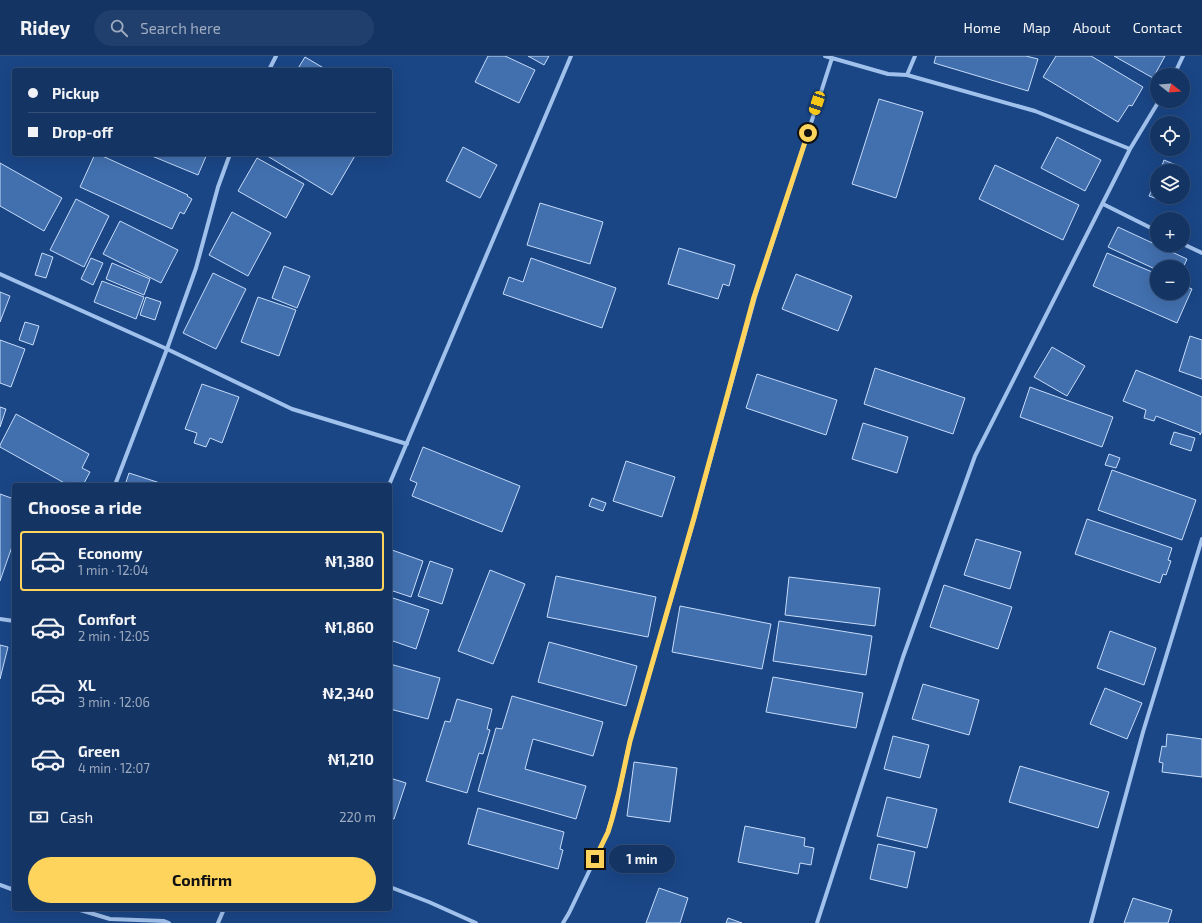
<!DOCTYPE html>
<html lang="en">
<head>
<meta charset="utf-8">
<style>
  body { margin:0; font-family:"Exo 2",sans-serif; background:#213f6d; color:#f1f3f6; height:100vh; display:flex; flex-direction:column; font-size:15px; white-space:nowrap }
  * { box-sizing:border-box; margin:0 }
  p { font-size:13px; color:#9daabf }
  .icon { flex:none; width:22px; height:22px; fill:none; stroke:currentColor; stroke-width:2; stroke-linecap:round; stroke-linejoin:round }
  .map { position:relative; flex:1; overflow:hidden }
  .sheet { position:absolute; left:12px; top:427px; width:380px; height:428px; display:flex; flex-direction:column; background:#143464; border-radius:4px; box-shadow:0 4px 16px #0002,0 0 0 1px #334f78 }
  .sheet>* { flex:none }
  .banner { position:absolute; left:12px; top:12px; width:380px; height:88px; border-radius:4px; box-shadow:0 4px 16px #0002,0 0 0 1px #334f78; display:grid; align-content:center; height:88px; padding:0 16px; background:#143464 }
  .needle { width:26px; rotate:107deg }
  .buttons { position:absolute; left:1150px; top:12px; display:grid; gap:8px }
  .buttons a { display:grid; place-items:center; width:40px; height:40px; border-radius:50%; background:#143464; box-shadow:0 4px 16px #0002,0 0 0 1px #334f78; font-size:20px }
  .end { position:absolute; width:18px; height:18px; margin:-9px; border:5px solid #ffd45c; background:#111; box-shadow:0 0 0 2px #111 }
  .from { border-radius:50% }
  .bubble { position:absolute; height:28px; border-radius:14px; background:#143464; box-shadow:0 4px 16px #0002,0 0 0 1px #334f78; font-size:13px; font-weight:700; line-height:28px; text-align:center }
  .car { position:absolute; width:12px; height:24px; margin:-12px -6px; border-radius:5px; box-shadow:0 0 3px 1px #0007; background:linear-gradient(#f5c518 24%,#345 0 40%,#f5c518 0 76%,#345 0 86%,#f5c518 0) }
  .banner b { display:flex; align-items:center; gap:14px; height:38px; font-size:15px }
  .banner b+b { border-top:1px solid #334f78 }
  .banner i { width:10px; height:10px; background:#f1f3f6 }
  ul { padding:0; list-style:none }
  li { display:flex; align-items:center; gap:12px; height:60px; margin:0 8px 6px; padding:0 8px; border:2px solid transparent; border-radius:4px }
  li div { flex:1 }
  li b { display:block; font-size:15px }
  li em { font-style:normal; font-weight:700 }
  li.active { border-color:#ffd45c }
  li>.icon { width:36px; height:36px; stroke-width:1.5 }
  h2 { padding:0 16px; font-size:18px; line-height:48px }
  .pay { display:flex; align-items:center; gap:10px; height:44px; padding:0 16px; font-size:15px }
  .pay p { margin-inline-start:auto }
  .cta { display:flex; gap:8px; margin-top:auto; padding:8px 16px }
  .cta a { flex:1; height:46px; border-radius:24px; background:#ffd45c; color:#111; font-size:16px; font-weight:700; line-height:46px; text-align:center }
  header { display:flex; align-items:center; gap:24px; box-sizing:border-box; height:56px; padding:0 20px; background:#143464; border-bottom:1px solid #334f78 }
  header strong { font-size:19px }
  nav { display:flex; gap:22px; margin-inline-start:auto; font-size:14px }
  .search { width:280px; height:36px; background:#213f6d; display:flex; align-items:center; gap:10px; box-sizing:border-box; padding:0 14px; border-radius:22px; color:#9daabf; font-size:15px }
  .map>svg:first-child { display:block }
</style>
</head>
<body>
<header>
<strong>Ridey</strong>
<div class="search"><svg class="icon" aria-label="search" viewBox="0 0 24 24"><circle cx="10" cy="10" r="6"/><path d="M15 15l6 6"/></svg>Search here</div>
<nav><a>Home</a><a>Map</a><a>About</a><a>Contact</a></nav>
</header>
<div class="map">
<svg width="1202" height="867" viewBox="0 0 1202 867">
  <rect width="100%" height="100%" fill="#1a4686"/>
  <path fill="#4270af" stroke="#c6dcf9" d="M488 0H505L535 14 519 47 475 26Z
    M528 0H549L544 9Z
    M936 0H1026L1038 3 1028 35 934 7Z
    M1056 0H1091L1143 31 1132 50 1129 49 1118 66 1043 21Z
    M1114 0H1165L1153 22Z
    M305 1 327 14H297Z
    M879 43 923 56 896 142 852 128Z
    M1057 81 1101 104 1085 135 1041 112Z
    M463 91 497 109 480 142 446 125Z
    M95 98H98L188 139 187 140 192 143 184 158 180 156 172 173 80 131Z
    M147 98H207L198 119Z
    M264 98H356L332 139Z
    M257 102 304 128 286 162 238 135Z
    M1164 104 1181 111 1179 115H1160Z
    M0 107 62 142 44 175 0 150Z
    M995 109 1079 149 1063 184 979 143Z
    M1157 122V141H1168L1166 146 1149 140Z
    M76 143 109 160 84 211 50 194Z
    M540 147 603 166 590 208 527 189Z
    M232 156 271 177 248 220 209 199Z
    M120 165 178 194 161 227 103 198Z
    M1118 171 1187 203 1183 212V211H1157V214L1108 191Z
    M679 192 735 209 729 230 723 228 718 243 668 228Z
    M42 197 53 201 46 222 35 219Z
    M1107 197 1157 218V237H1183V229L1192 233 1177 267 1093 230Z
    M91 202 103 207 93 229 81 223Z
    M531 202 616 232 602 272 503 238 509 221 523 226Z
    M112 207 150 223 144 239 106 223Z
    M284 210 310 220 297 252 272 242Z
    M213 217 246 233 216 293 183 277Z
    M796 218 852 240 838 275 782 253Z
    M102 225 144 241 136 263 94 246Z
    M0 236 10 240 0 266Z
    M146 241 161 246 155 264 140 259Z
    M258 241 296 254 279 300 241 286Z
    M25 266 39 270 33 289 19 284Z
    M1190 280 1202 284V323L1179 315Z
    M0 284 25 293 11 331 0 327Z
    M1052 291 1085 310 1067 340 1034 321Z
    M875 312 965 342 953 378 864 348Z
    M1136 314 1202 341V375L1200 379V377L1156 360 1154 365 1144 362 1146 354 1123 345Z
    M757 318 837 344 826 379 746 352Z
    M202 328 239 341 222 387 210 382 206 391 194 387 197 377 185 373Z
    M1030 331 1113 361 1102 391 1020 361Z
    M0 351 6 353 0 371Z
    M16 358 89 398 82 412 90 416 83 429H78L74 426 72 429H68L0 391V389Z
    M863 367 908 381 897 417 852 403Z
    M1174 376 1195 382 1191 395 1170 388Z
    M423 391 520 430 502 476 412 440 417 427 410 424Z
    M1109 398 1120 402 1116 412 1105 409Z
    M626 405 675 421 662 461 613 445Z
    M1112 414 1196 444 1182 484 1098 454Z
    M129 417 160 427 159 429H125Z
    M0 438 14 443V485L0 525Z
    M592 442 606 447 603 455 589 450Z
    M1087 463 1172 492 1168 504 1171 505 1166 519 1163 518 1160 527 1075 498Z
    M976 483 1021 496 1010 533 964 519Z
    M392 494 423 505 411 541 390 534V499Z
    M430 505 453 513 442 548 418 540Z
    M490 514 525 528 493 608 458 595Z
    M556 520 656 541 648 581 547 561Z
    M789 521 880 532 875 570 785 559Z
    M944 529 1012 551 998 593 930 571Z
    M390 541 429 554 416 593 390 584Z
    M680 550 771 568 762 613 672 596Z
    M779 565 872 580 866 619 773 605Z
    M1110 575 1156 592 1144 629 1097 612Z
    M549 586 637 610 626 650 538 626Z
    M0 589 8 591 0 623Z
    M390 608 440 622 428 663 390 653Z
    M773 621 863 637 856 672 766 656Z
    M923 628 979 644 969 679 912 663Z
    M1105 632 1142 647 1127 683 1090 668Z
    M512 640 603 666 593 700 533 683 525 713 586 730 576 763 478 735 496 672 502 673Z
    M457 643 492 653 487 673 490 674 483 698 479 697 467 737 426 725 445 665 450 666Z
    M1167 678 1202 683V721L1162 716 1163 707 1159 706 1162 690 1166 691Z
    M893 680 929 689 920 722 884 713Z
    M634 706 677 712 670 766 627 760Z
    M1020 710 1109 736 1098 772 1009 746Z
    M390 722 406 727 394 763 390 762Z
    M887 741 937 753 927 792 877 780Z
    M478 752 564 776 560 793 563 794 558 813 468 788Z
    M745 770 805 782 804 790 814 792 811 809 800 807 798 818 738 806Z
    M878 788 915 796 907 832 870 823Z
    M659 832 688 842 680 867H646Z
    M1133 842 1172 854 1168 867H1124Z
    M728 862 742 867H726Z"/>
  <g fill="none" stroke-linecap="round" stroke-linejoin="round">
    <path stroke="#a0c1ec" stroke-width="4" d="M825 0 888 18 907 19 1035 55 1130 93
      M269 14 276 0
      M907 19 915 0
      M1174 19 1183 0
      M1103 148 1157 175
      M1183 188 1202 197
      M0 218 167 293 292 353 407 388
      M115 429 167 293 196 212 218 131 230 98
      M389 429 571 0
      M0 563 14 565
      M0 829 14 834
      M390 831 429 846 476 867
      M77 853 110 863 164 865 169 867
      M218 867 224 853
      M563 867 569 857 608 776 619 736 630 685 694 463 755 241 832 2
      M817 867 903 601 975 400 1130 93 1159 45
      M1091 867 1143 676 1202 483"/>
  </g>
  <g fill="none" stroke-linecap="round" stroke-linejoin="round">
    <path stroke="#ffd45c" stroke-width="5" d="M595 803 608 776 612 763 619 736 630 685 694 462 754 241 808 77"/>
  </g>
</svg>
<div class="buttons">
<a><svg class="needle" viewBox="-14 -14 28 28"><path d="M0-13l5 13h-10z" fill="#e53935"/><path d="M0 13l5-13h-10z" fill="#9daabf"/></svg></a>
<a><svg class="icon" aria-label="locate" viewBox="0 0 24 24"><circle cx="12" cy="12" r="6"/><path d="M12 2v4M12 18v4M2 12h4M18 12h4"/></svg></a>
<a><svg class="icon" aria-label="layers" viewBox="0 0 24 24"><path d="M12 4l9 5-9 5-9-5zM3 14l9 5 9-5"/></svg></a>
<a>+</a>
<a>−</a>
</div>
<i class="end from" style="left:808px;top:77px"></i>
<i class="end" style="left:595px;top:803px"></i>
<div class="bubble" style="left:609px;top:789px;width:66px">1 min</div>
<i class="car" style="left:817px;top:47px;rotate:198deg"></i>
<div class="banner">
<b><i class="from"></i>Pickup</b>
<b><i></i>Drop-off</b>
</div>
<section class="sheet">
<h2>Choose a ride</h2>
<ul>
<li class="active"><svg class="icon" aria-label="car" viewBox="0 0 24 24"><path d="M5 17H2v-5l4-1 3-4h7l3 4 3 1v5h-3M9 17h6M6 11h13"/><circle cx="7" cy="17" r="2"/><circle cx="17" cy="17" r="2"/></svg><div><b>Economy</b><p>1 min · 12:04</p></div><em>₦1,380</em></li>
<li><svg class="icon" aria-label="car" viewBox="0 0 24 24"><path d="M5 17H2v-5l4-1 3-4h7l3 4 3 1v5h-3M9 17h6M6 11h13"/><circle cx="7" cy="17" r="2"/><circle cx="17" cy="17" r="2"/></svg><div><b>Comfort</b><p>2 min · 12:05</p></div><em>₦1,860</em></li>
<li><svg class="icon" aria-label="car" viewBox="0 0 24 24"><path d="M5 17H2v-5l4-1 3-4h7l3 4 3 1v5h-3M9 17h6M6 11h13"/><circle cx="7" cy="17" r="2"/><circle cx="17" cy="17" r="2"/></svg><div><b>XL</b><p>3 min · 12:06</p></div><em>₦2,340</em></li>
<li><svg class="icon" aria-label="car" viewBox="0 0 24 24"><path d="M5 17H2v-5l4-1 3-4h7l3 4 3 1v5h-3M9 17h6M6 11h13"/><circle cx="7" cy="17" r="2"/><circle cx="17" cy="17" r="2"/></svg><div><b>Green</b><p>4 min · 12:07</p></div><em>₦1,210</em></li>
</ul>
<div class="pay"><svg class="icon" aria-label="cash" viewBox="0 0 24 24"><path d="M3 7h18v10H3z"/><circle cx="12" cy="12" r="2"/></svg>Cash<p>220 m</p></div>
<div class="cta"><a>Confirm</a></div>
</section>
</div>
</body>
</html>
